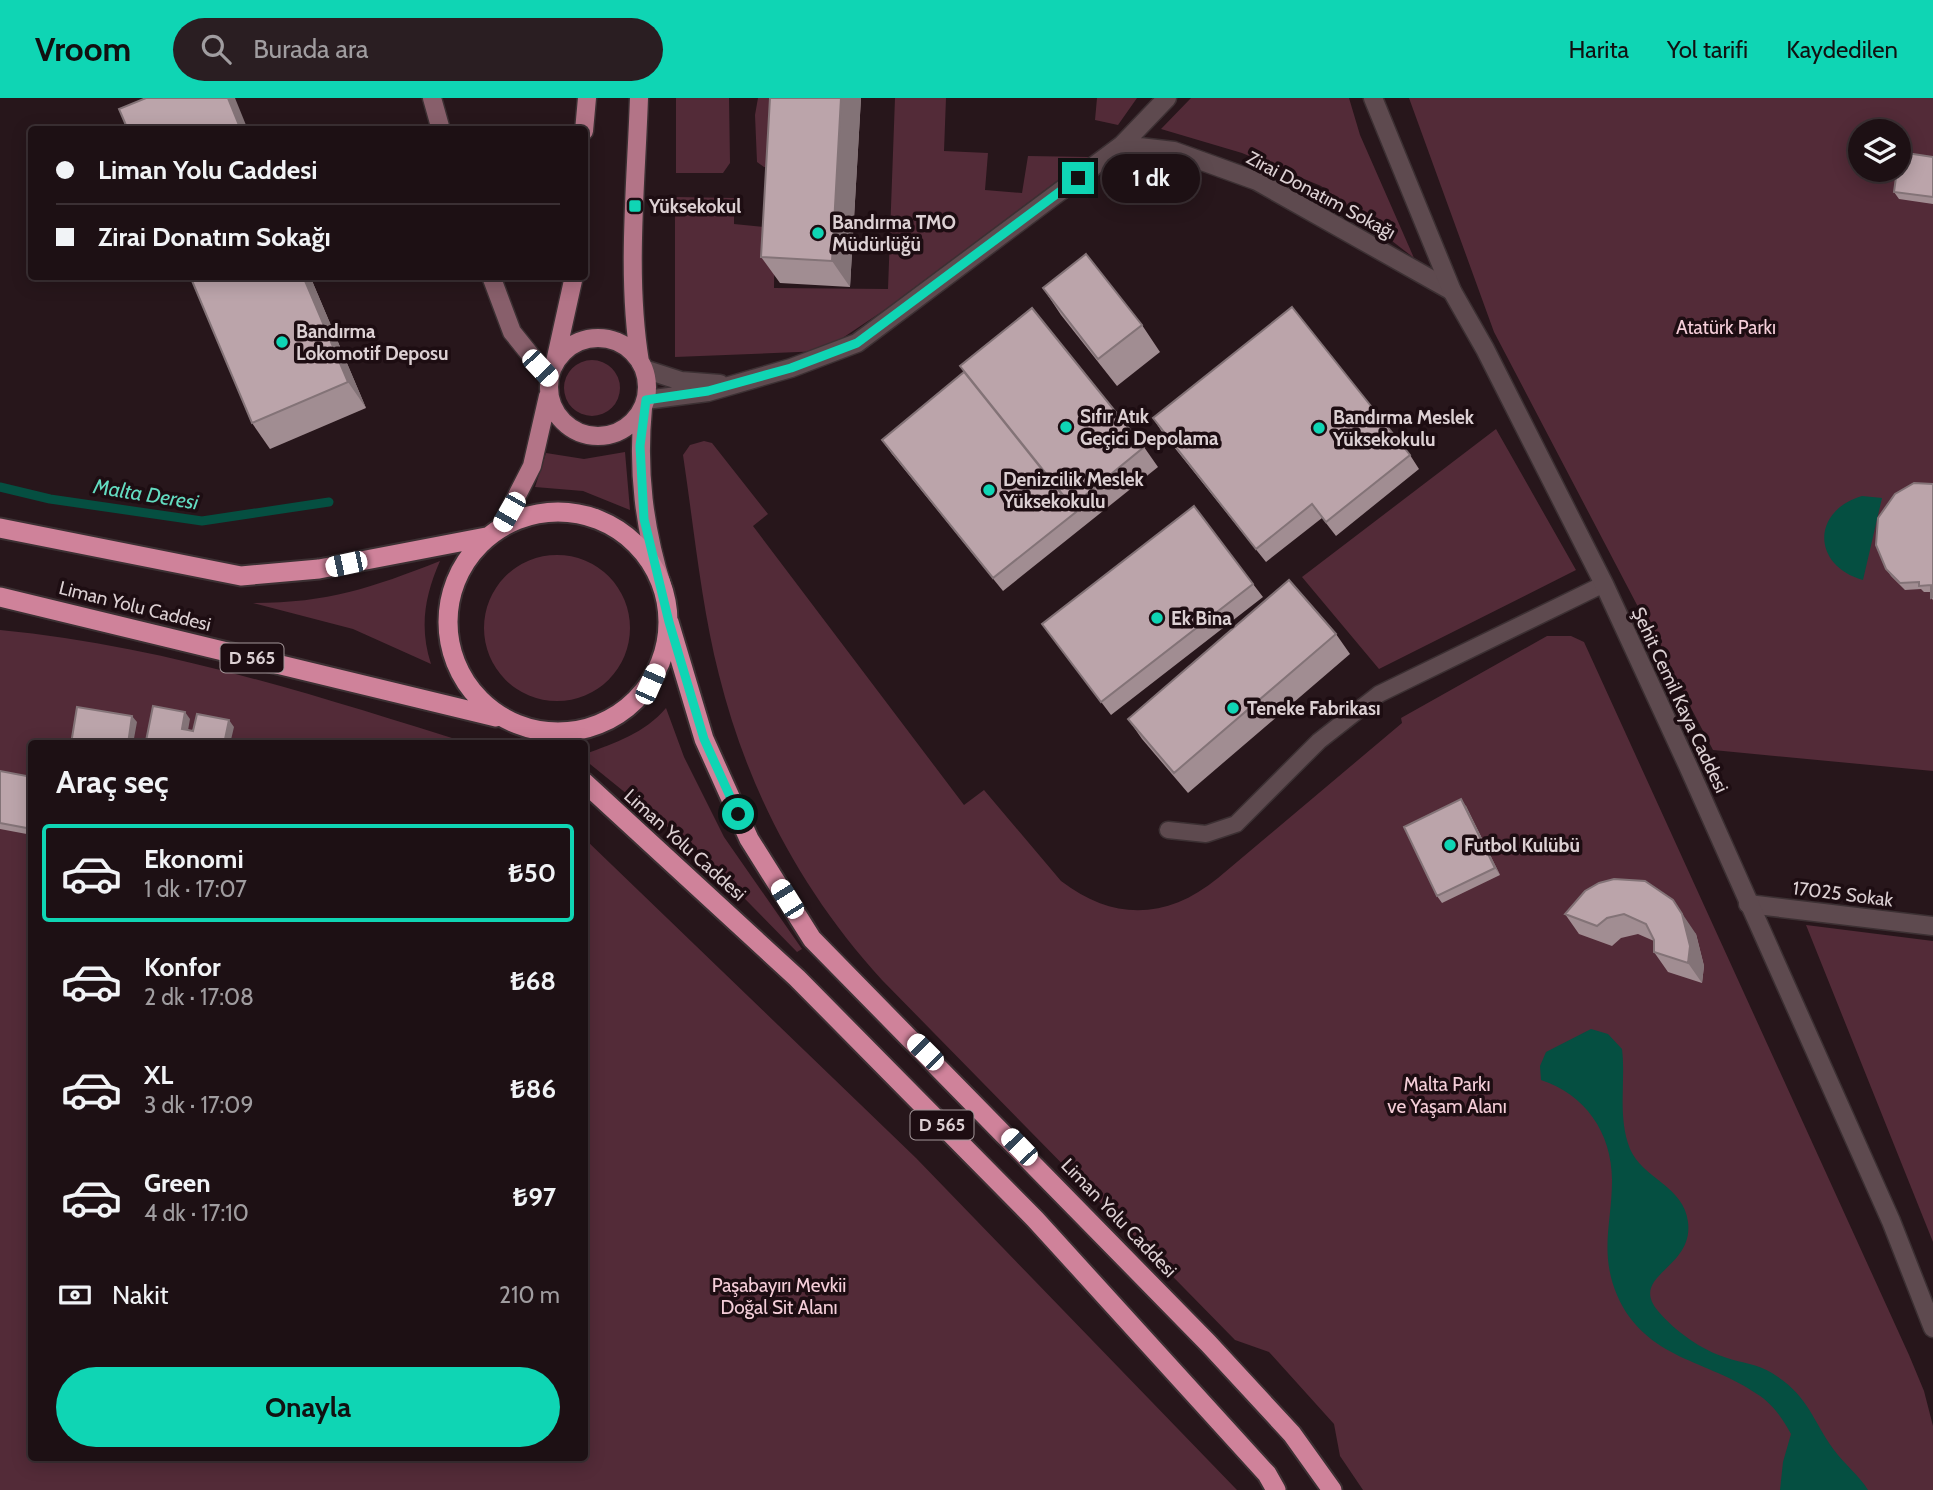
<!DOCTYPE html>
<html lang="tr">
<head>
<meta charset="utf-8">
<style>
  body { margin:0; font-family:Cabin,sans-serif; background:#2a1e22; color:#f1f3f6; height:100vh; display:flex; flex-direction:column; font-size:26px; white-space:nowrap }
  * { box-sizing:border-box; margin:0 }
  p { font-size:23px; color:#a09da0 }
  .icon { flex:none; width:38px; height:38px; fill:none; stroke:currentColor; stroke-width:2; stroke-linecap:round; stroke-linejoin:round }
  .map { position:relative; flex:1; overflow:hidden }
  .drawer { position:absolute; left:28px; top:642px; width:560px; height:721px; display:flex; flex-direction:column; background:#1d1014; border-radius:7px; box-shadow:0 4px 18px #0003,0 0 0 2px #3b3034 }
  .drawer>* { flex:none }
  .banner { position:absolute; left:28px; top:28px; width:560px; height:154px; border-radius:7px; box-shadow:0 4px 18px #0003,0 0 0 2px #3b3034; display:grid; align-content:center; height:154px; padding:0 28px; background:#1d1014 }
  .tools { position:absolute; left:1848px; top:21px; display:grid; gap:14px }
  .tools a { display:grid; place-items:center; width:63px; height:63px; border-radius:50%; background:#1d1014; box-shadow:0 4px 18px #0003,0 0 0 2px #3b3034; font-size:35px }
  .end { position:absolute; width:32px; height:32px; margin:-16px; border:9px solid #0fd5b4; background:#111; box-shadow:0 0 0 4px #111 }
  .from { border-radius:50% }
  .bubble { position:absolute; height:49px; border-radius:24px; background:#1d1014; box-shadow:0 4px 18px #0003,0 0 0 2px #3b3034; font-size:23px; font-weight:800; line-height:49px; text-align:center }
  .car { position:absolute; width:21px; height:42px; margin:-21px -10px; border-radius:9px; box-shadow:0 0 5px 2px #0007; background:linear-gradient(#fff 24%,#345 0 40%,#fff 0 76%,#345 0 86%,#fff 0) }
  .banner b { display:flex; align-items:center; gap:24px; height:66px; font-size:26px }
  .banner b+b { border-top:2px solid #3b3034 }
  .banner i { width:18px; height:18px; background:#f1f3f6 }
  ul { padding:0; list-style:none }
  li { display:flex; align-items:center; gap:21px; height:98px; margin:0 14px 10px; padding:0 14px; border:4px solid transparent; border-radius:7px }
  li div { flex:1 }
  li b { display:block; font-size:26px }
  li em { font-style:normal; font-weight:800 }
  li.on { border-color:#0fd5b4 }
  li>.icon { width:63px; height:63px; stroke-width:1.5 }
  h2 { padding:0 28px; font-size:32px; line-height:84px }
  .pay { display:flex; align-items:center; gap:18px; height:77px; padding:0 28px; font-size:26px }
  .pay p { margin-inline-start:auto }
  .action { display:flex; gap:14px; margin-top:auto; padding:14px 28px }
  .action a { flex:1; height:80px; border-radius:42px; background:#0fd5b4; color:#111; font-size:28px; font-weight:800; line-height:80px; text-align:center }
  header { display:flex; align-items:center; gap:42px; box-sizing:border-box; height:98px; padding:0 35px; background:#0fd5b4; color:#111 }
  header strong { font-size:33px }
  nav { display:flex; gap:38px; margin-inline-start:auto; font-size:24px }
  .search { width:490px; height:63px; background:#2a1e22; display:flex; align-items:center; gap:18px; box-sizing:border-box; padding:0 24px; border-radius:38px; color:#a09da0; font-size:26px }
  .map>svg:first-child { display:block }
</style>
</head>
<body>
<header>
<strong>Vroom</strong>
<div class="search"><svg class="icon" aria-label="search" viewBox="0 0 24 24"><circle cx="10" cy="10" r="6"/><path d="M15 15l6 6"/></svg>Burada ara</div>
<nav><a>Harita</a><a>Yol tarifi</a><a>Kaydedilen</a></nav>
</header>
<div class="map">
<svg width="1933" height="1392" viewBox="0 0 1933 1392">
  <rect width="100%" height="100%" fill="#27161b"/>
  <path fill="#532b38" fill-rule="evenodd" d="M676 0H729L730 65 723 75H676Z
    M758 0H784L780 69H764L757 64 755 17Z
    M895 0H946L944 53 988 55 985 92 1022 95 1028 58 1089 59 886 211 823 253 675 259V99L734 100V126L775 130 774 190 888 191Z
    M1097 0H1137L1118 27 1095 22Z
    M1191 0H1349L1360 37 1414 160 1321 88 1242 55 1161 31Z
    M1409 0H1933V673L1713 652 1494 234ZM1860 33H1899V72H1860Z
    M564 290a28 28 0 1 1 56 0a28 28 0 1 1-56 0Z
    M1496 331 1576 472 1379 571 1302 479Z
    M704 343 712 345 768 416 753 428 964 707 984 692 1061 783C1113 823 1167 822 1218 780L1402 625 1401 620 1547 538H1571L1584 544 1909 1257 1924 1293 1933 1328V1392H1363L1340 1358 1334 1326 1269 1254 1235 1242 882 882C802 794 748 693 719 577 701 506 694 430 683 357L690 347Z
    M625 354 630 412 583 393 535 389 546 355 584 361Z
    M484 530a73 73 0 1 1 146 0a73 73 0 1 1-146 0Z
    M440 463C425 497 419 529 431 566L353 531 253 505C328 505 371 490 440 463Z
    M0 532C161 547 317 598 471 646H32V1360H584L585 741 916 1060 1237 1392H0Z
    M666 610 684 659 724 739 802 851 797 854 701 756 585 662V656C615 645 645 635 666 610Z
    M1806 827 1933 843V1144Z"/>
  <path fill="#054f41" d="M1862 398 1882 400 1863 482C1812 468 1811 413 1862 398Z
    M1591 931 1608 936 1622 951C1626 984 1617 1018 1630 1051 1643 1081 1684 1088 1688 1124 1694 1171 1628 1177 1658 1213 1675 1233 1701 1252 1727 1260 1742 1265 1757 1266 1772 1275 1809 1298 1811 1320 1834 1352 1844 1366 1859 1377 1868 1392H1780L1783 1364 1791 1336C1782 1320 1773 1306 1757 1296 1709 1262 1645 1262 1617 1197 1599 1154 1612 1125 1612 1082 1612 1035 1585 996 1541 982L1540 968 1546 954Z"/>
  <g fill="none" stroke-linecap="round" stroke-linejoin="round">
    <path stroke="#054f41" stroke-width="9" d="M0 389 50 401 202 423 329 404"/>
    <defs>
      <path id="service" d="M1168 732 1206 736 1236 726 1319 643 1379 596 1604 486"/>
      <path id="minor" d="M1122 47 1174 53 1257 83 1452 193
        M644 271 681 283 720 286
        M646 302 708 294 791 270 857 245 1122 47 1167 0
        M1748 806 1933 828"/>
      <path id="tertiary" d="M1373 0 1452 193 1485 251 1604 486 1688 668 1891 1123 1933 1230"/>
      <path id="secondary" d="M432 0 441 32
        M491 178 512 234 549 280"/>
      <path id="primary" d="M639 0C636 87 626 178 640 264
        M584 33 587 0
        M549 289a49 49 0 1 1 98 0a49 49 0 1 1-98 0Z
        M555 264 574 178
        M643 310C637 373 644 430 663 491
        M501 429 532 368 548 298"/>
      <path id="trunk" d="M448 524a110 110 0 1 1 220 0a110 110 0 1 1-220 0Z
        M0 430 241 478 319 471 486 439
        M0 499 496 619
        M669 524 704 641 749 741 812 841 1208 1245 1292 1336 1332 1392
        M584 684 797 880 1035 1121 1267 1376 1276 1392"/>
    </defs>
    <use href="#service" stroke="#3c3033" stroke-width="19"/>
    <use href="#minor" stroke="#3c3033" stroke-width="21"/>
    <use href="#tertiary" stroke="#3c3033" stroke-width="21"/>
    <use href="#secondary" stroke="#3c3033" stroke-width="21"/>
    <use href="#primary" stroke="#3c3033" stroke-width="21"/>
    <use href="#trunk" stroke="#3c3033" stroke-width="23"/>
    <use href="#service" stroke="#5e4a4f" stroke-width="16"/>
    <use href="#minor" stroke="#5e4a4f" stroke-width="18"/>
    <use href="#tertiary" stroke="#5e4a4f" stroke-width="18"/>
    <use href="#secondary" stroke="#885f6b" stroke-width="18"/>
    <use href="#primary" stroke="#b37487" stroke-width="18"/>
    <use href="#trunk" stroke="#cf829a" stroke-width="19"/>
  </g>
  <path fill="#a18d92" d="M770 0H861L850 189 780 185 761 159Z
    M1933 59V106L1899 101 1894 94Z
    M310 178 366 310 270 351 252 325Z
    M1043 190 1142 227 1160 254 1117 288 1061 217Z
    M1153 320 1410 357 1419 371 1336 438 1322 420 1266 464 1162 334Z
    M882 342 1144 349 1158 369 1003 493 892 356Z
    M1933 386V502L1931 500V494H1924L1921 491 1905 492 1891 478 1886 471Z
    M1253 486 1263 499 1111 617 1042 526Z
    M1336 536 1350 556 1188 695 1142 641 1128 621Z
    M0 673 32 679V737L0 731Z
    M1466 708 1500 777 1442 805 1437 798Z
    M1614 781 1696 836 1704 868 1702 885 1668 874 1654 854V843L1638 836 1621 840 1612 848 1579 836 1565 816Z"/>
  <path fill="#837377" d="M228 0H235L248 32H241Z
    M841 0H861L850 189 832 163Z
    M303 178H310L366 310 348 284Z
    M185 614 190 621 187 638 182 631Z
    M132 618 137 624 133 646H128Z
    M229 622 234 629 230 646H224Z
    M1461 701 1466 708 1500 777 1495 770Z
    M1673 802 1696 836 1704 868 1702 885 1688 865Z"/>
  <path fill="#bba4aa" stroke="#837377" stroke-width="2" d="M146 0H228L241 32H128L119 11Z
    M770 0H841L832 163 761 159Z
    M1900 54 1933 59V99L1894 94 1897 72H1899Z
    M1086 156 1142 227 1098 261 1043 190Z
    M190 178H303L348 284 252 325Z
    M1292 209 1410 357 1326 424 1312 406 1256 451 1153 320Z
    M1032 210 1144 349 1072 408 960 268Z
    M964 274 1076 414 993 480 882 342Z
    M1914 385 1933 386V499L1931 500V487L1919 488V484L1900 485 1886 471 1876 447 1878 420 1895 396Z
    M1194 408 1253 486 1101 604 1042 526Z
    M1289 482 1336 536 1174 675 1128 621Z
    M153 608 185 614 182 631 188 632 193 633 197 616 229 622 224 646H158L146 643Z
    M77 609 132 618 128 646H71Z
    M0 673 32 679V731L0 725Z
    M1461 701 1495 770 1437 798 1404 729Z
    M1614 781 1645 783 1673 802 1682 816 1690 848 1688 865 1654 854V842L1646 826 1624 816 1607 820 1597 828 1565 816 1585 793 1599 785Z"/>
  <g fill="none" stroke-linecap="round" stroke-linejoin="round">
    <path stroke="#0fd5b4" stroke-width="9" d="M738 716 704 641 669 524 644 421 640 348 646 302 708 293 791 270 857 245 1078 80"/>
  </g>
  <g fill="#0fd5b4" stroke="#1d0d12" stroke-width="2.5">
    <rect x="628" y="101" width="14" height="14" rx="3.5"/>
    <circle cx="818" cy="135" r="7"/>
    <circle cx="282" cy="244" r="7"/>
    <circle cx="1066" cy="329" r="7"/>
    <circle cx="1319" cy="330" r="7"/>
    <circle cx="989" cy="392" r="7"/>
    <circle cx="1157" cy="520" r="7"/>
    <circle cx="1233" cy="610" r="7"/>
    <circle cx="1450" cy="747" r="7"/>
  </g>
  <g text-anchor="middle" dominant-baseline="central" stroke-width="7" stroke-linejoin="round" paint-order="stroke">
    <g fill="#1d0d12" stroke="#a39699" stroke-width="2">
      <rect x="220.5" y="545.5" width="63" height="29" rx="5"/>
      <rect x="910.5" y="1012.5" width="63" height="29" rx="5"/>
    </g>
    <g font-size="18" font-weight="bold" fill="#dcd0d3">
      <text x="252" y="560">D 565</text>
      <text x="942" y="1027">D 565</text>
    </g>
    <g font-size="19" fill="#dcd0d3" stroke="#1d0d12">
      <text transform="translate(1321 97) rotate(28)">Zirai Donatım Sokağı</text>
      <text transform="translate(135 508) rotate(14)">Liman Yolu Caddesi</text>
      <text transform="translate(1680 602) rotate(65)">Şehit Cemil Kaya Caddesi</text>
      <text transform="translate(685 747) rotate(42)">Liman Yolu Caddesi</text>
      <text transform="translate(1843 796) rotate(7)">17025 Sokak</text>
      <text transform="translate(1119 1120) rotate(46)">Liman Yolu Caddesi</text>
    </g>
    <g font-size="19" font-weight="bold" fill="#dcd0d3" stroke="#1d0d12" text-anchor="start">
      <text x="649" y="108">Yüksekokul</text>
      <text x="832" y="124">Bandırma TMO<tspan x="832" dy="22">Müdürlüğü</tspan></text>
      <text x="296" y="233">Bandırma<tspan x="296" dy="22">Lokomotif Deposu</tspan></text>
      <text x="1080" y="318">Sıfır Atık<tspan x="1080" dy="22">Geçici Depolama</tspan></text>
      <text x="1333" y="319">Bandırma Meslek<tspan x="1333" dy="22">Yüksekokulu</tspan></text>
      <text x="1003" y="381">Denizcilik Meslek<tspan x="1003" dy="22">Yüksekokulu</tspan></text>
      <text x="1171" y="520">Ek Bina</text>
      <text x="1247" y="610">Teneke Fabrikası</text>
      <text x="1464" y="747">Futbol Kulübü</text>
    </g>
    <g font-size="19" fill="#f5ced9" stroke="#1d0d12">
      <text x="1726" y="229">Atatürk Parkı</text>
      <text x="1447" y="986">Malta Parkı<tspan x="1447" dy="22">ve Yaşam Alanı</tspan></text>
      <text x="779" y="1187">Paşabayırı Mevkii<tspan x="779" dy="22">Doğal Sit Alanı</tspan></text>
    </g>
    <g font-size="21" font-style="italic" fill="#63dcc1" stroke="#1d0d12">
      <text transform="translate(146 396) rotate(9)">Malta Deresi</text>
    </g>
  </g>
</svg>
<div class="tools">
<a><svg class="icon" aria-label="layers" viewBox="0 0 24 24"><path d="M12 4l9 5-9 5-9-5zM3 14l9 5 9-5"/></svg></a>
</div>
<i class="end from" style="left:738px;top:716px"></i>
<i class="end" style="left:1078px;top:80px"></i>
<div class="bubble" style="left:1102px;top:56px;width:98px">1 dk</div>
<i class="car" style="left:540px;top:270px;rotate:137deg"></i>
<i class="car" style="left:509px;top:414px;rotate:210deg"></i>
<i class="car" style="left:346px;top:466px;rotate:258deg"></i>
<i class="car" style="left:650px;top:586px;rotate:24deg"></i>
<i class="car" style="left:787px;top:801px;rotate:328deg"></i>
<i class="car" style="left:925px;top:954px;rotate:315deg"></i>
<i class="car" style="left:1019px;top:1049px;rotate:316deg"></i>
<div class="banner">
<b><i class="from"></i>Liman Yolu Caddesi</b>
<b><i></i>Zirai Donatım Sokağı</b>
</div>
<section class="drawer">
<h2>Araç seç</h2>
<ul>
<li class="on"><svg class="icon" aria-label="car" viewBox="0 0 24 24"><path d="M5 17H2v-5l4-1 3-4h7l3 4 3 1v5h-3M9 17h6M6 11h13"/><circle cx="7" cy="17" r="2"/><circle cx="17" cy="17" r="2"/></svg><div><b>Ekonomi</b><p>1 dk · 17:07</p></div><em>₺50</em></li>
<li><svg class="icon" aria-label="car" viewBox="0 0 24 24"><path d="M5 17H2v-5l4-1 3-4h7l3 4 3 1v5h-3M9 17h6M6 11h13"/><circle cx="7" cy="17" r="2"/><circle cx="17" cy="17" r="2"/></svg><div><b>Konfor</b><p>2 dk · 17:08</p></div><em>₺68</em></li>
<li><svg class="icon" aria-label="car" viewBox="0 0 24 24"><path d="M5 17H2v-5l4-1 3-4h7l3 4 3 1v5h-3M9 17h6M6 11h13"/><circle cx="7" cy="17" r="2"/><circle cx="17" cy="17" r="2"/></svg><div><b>XL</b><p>3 dk · 17:09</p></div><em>₺86</em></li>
<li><svg class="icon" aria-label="car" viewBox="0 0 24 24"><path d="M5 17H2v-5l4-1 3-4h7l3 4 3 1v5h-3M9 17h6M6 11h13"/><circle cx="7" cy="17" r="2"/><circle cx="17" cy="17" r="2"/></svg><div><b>Green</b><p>4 dk · 17:10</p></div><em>₺97</em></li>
</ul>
<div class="pay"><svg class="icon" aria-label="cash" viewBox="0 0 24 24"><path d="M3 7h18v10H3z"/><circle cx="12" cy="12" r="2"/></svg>Nakit<p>210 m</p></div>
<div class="action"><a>Onayla</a></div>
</section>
</div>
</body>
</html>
